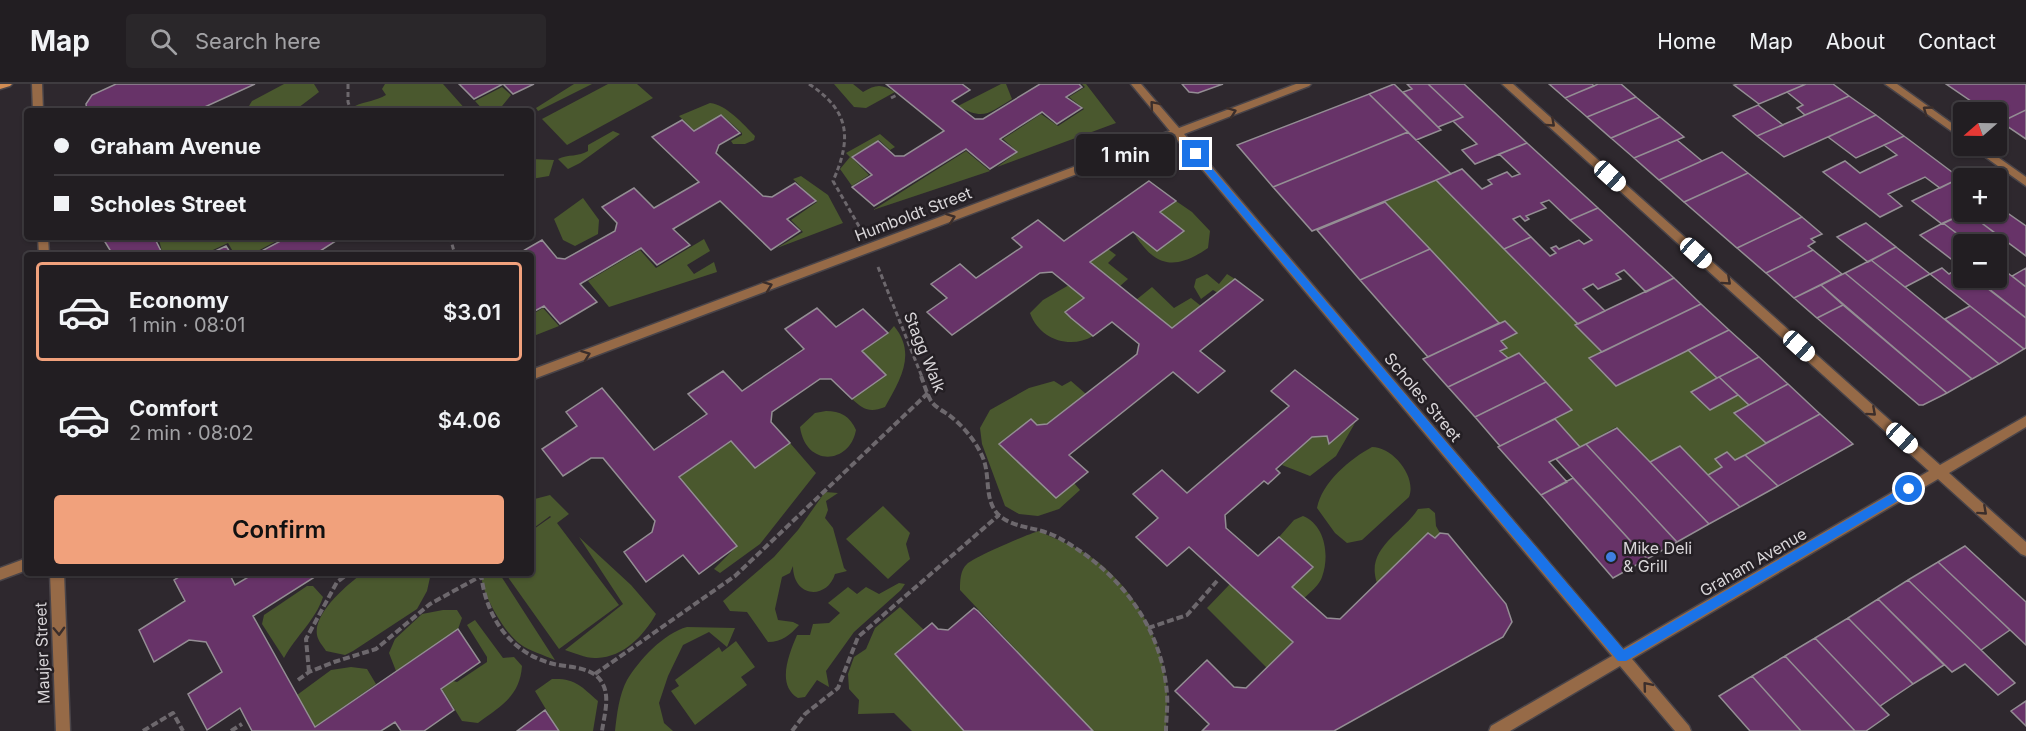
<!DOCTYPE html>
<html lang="en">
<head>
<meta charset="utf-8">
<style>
  body { margin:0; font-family:Inter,sans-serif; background:#2a272a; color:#f1f3f6; height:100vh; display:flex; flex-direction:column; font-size:22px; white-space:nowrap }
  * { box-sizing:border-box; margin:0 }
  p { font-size:20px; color:#a2a2a5 }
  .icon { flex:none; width:33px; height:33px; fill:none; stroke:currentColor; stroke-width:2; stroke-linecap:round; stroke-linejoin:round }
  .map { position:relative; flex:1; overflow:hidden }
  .details { position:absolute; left:24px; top:168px; width:510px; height:324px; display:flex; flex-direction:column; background:#221e22; border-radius:6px; box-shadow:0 2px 4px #0004,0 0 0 2px #3f3c40 }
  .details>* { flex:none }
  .hud { position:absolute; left:24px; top:24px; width:510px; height:132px; border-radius:6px; box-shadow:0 2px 4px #0004,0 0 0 2px #3f3c40; display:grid; align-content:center; height:132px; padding:0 30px; background:#221e22 }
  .needle { width:39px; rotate:250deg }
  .controls { position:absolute; left:1953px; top:18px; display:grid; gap:12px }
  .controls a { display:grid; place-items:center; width:54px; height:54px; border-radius:6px; background:#221e22; box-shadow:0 2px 4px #0004,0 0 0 2px #3f3c40; font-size:30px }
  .end { position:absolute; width:27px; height:27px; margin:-14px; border:8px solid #1a73e8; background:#fff; box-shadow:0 0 0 3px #fff }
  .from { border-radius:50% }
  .bubble { position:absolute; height:42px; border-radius:6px; background:#221e22; box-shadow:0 2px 4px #0004,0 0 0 2px #3f3c40; font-size:20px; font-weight:600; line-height:42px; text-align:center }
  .car { position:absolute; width:18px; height:36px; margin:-18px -9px; border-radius:8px; box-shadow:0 0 4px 2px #0007; background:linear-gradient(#fff 24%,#345 0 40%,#fff 0 76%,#345 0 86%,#fff 0) }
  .hud b { display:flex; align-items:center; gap:21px; height:57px; font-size:22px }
  .hud b+b { border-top:2px solid #3f3c40 }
  .hud i { width:15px; height:15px; background:#f1f3f6 }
  ul { padding:10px 0 0; list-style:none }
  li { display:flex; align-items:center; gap:18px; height:99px; margin:0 12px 9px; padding:0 18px; border:3px solid transparent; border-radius:6px }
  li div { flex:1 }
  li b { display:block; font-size:22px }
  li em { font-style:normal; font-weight:600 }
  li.current { border-color:#f1a17c }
  li>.icon { width:54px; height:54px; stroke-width:1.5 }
  .primary-button { display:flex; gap:12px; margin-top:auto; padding:12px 30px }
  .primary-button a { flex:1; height:69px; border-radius:6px; background:#f1a17c; color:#111; font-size:24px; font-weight:600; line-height:69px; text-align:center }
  header { display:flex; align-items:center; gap:36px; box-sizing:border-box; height:84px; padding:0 30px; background:#221e22; border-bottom:2px solid #3f3c40 }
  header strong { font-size:28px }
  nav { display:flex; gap:33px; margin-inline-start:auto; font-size:21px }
  .search { width:420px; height:54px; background:#2a272a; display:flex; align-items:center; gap:15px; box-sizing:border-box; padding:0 21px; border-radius:6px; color:#a2a2a5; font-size:22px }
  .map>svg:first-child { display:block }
</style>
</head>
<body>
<header>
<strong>Map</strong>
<div class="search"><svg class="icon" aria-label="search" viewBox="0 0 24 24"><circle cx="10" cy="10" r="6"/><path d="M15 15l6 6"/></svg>Search here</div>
<nav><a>Home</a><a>Map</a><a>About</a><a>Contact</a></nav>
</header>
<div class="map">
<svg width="2026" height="647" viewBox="0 0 2026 647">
  <rect width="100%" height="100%" fill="#2e282e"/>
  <path fill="#4a582e" d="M284 0H314L319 8 294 27H246L252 17Z
    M385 0H443L467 27H360L355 22C366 17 376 17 386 11L382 5Z
    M574 0H592L538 27 536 24Z
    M608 0H637L653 14 567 61 542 35Z
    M834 0H853L863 8C876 0 882 0 895 8L866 24 854 23Z
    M1001 0H1006L1012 15C989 29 984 37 958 22Z
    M1082 0H1086L1116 39 997 83 1018 68 1003 55 1041 30 1058 42 1084 25 1069 13 1085 3Z
    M502 3 511 11 498 27H484L475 17Z
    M710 19C727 21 743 40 755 52L754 56 745 60H733L731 57 742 51V49L722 31 694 46 679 32Z
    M613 47 620 50 580 79 568 85 558 75C568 70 579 73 588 67V61Z
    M880 50 895 63 890 66 879 56 851 73 869 91 852 102 840 85 850 73 846 69Z
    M966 67 990 87 873 126Z
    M531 75 554 76 549 92 531 95Z
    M801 92 828 111 843 139 777 164 803 148 791 136 817 118 793 95Z
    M1436 96 1578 240 1602 268 1589 275 1616 302 1688 266 1717 294 1691 308 1710 326 1738 311 1749 321 1735 329 1766 359 1708 391 1680 362 1650 378 1616 343 1580 363 1555 335 1572 326 1519 269 1508 274 1500 267 1507 264 1501 257 1516 249 1505 237 1499 239 1385 118Z
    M583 114 599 136 598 150 575 162 563 156 554 135Z
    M1176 117 1192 128 1210 147 1208 164C1176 186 1156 184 1135 151L1157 167 1184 147 1160 128Z
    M166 153H284L250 171H235L228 159 202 171H163L159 156Z
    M704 155 710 167 687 181 694 190 714 178 717 188 609 223 588 197 640 166 656 184Z
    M1108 165 1116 171 1108 179 1128 195 1120 202 1090 178Z
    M1207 190 1219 200 1227 190 1235 195 1218 209 1213 206 1201 215 1194 203 1196 195Z
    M1069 201 1084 214 1093 252C1070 266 1039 255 1030 229L1043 216Z
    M1152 203 1174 224 1191 214 1201 222 1172 244 1136 216Z
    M543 224 559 242 531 253V231Z
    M894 242C917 270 900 296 885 323 870 329 864 326 852 315L885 291 862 267 888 249Z
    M1054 297 1062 302 1071 297 1086 310 1047 340 1037 341 1031 335 1056 414 1074 399 1080 406 1059 425 1038 432 1019 430 1005 422 982 360 980 344 990 326 1029 304Z
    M826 327C840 327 850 332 856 346 850 380 806 384 800 343L815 329Z
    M1355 339 1336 372 1310 392 1282 381 1312 353 1327 352 1330 359Z
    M731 357 755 384 790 359 816 389 760 460 720 489 714 485 737 462 679 393Z
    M1372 363C1393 363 1417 393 1409 413L1362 456 1347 459 1335 449 1317 424C1322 398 1350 375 1372 363Z
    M825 408 838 409 826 417 828 426 825 434 833 444 844 484 847 487 835 490C827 516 793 514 793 482L790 489 782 493 775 525 778 536 793 538 799 541C790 551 782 558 768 558L747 528 730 527 723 517 774 473 798 446Z
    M550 411 569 430 557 439 619 521 559 565 505 489H531V447L551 433 550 432 531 446V416Z
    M883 422 910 449 906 460 910 475 888 495 846 455Z
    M1429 424 1435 429 1436 442 1440 449 1435 454 1428 449 1377 499C1365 464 1402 450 1418 425Z
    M1303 432C1325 441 1330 471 1322 493 1320 500 1310 509 1304 514L1292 503 1313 483 1279 453 1294 436Z
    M1039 447C1055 455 1073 461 1088 471 1133 500 1164 558 1167 610 1167 622 1166 635 1166 647H1093L960 506C960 498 960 486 967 480 974 473 1028 450 1039 447Z
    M579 453 631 501 656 530C644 551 624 573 597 574 587 575 575 569 565 566L623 520Z
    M363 489H431L427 507 417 525 353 567 345 571 326 567C323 562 318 557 317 551 313 529 348 500 363 489Z
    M481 489H499L555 576C544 571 529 567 520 560 504 548 481 509 481 489Z
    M899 499 905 500 901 506 854 548 826 587 829 603 817 596 805 613 798 614C776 601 789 570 797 551H810L813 540 829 539 840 529 828 519 848 503 857 510 866 503 879 510Z
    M1230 500 1293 558 1267 584 1207 524Z
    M307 502H313L323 513C315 537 296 552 284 574L262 540 264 531Z
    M900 523 924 546 895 570 964 647H912L894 629 858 630 859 616 849 605 848 590 854 573 866 565 875 544Z
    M443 526H457L462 534 458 545 396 587 389 569 395 555 422 530Z
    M475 536 503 574 514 573 522 582C520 612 501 622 478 639L462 637 442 605 453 597 457 598 487 578V573L467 541Z
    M687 543 735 544 727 563 709 548 683 561 668 592 659 619 664 639 673 647H615C617 630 619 611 627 596 639 576 664 549 687 543Z
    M736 557 755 583 741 593 747 601 695 641 671 607 679 602 675 596 719 563 722 568Z
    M351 583 367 585 376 600 315 643 297 611 331 586Z
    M552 595C575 594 581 602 598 617L593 647H559L535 607Z"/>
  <path fill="#673368" stroke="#948e94" stroke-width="1.5" d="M116 0H255L196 27H87L86 20 92 11Z
    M459 0H534L513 10 503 0 474 15Z
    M886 0H962L970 6 952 17 975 35H983L1040 0H1079L1082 3 1066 13 1082 24 1057 40 1042 28 1000 55 1017 68 990 85 966 65 874 122 852 103 872 91 852 73 878 57 895 72H904L944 47Z
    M1182 0H1223L1198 9 1189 8Z
    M1394 0 1438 43 1441 46 1416 56 1369 10Z
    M1407 0H1428L1463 33 1438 43 1403 8 1412 5Z
    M1428 0H1464L1527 59 1475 80 1462 66 1477 60 1453 37 1463 33Z
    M1549 0H1592L1594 2 1565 14Z
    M1598 0H1621L1636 13 1587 33 1565 14Z
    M1738 0H1806L1759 20 1734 1Z
    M1806 0H1833L1849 12 1805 31 1797 24 1803 21 1787 8Z
    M1946 0H2026V26L2001 38 1996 35V28H1987Z
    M1369 10 1408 48 1273 103 1237 61Z
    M1849 12 1876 31 1784 73 1757 52Z
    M1636 13 1660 33 1611 54 1587 33Z
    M1758 21 1783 41 1757 52 1733 32Z
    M2026 26V55L2001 38Z
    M721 31 740 49 719 61 716 69 763 112 772 113 795 99 816 117 787 135 800 147 771 166 720 117 673 145 690 161 657 181 641 164 580 200 597 218 560 240 544 222 531 229V171H516L542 156 557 174 565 175 615 147 617 139 602 123 634 104 654 124 699 98 652 53 682 36 694 47Z
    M1876 31 1904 52 1856 74 1828 53Z
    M1660 33 1684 53 1634 74 1611 54Z
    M1408 48 1451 90 1312 147 1273 103Z
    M1904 52 1960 94 1940 104 1925 93 1888 110 1902 122 1880 133 1823 88 1845 77 1860 89 1897 71 1884 61Z
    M1677 56 1702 77 1659 96 1634 74Z
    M1527 59 1598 124 1570 136 1549 116 1541 119 1546 124 1526 132 1529 135 1525 137 1520 132 1513 135 1531 153 1504 165 1436 96 1462 85 1482 105 1492 100 1488 96 1507 88 1512 93 1520 90 1499 70Z
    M1722 68 1748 89 1684 118 1659 96Z
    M1748 89 1802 133 1737 164 1684 118Z
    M1960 94 1964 96V128H1967L1942 140 1912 117Z
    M1149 97 1176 117 1160 128 1184 147 1157 167 1133 148 1090 178 1172 244 1235 195 1263 216 1200 267 1225 287 1198 309 1173 288 1069 371 1088 388 1056 414 999 360 1031 335 1037 341 1047 340 1137 270 1139 260 1112 238 1093 252 1071 234 1065 228 1084 214 1052 188 1040 189 952 251 927 228 947 214 931 200 960 180 976 194 1022 163 1012 154 1038 136 1064 157Z
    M1385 118 1430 165 1360 196 1317 146Z
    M1996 121 2026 142V172L1967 128H1996Z
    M1598 124 1674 194 1646 208 1624 186 1616 190 1621 195 1598 205 1593 200 1583 205 1605 227 1578 240 1504 165 1531 153 1550 172 1556 169 1551 164 1556 162 1559 165 1579 156 1584 160 1592 156 1570 136Z
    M1967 128 2000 153 1986 160H1971L1943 139Z
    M1802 133 1822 150 1811 155 1815 158 1808 162 1813 166 1766 189 1737 164Z
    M1866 139 1896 163 1868 178 1837 153Z
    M1943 139 1971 160H1964V185L1920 151Z
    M102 153H154L161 167 152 171H113Z
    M288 153H342L314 171H254Z
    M226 162 232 171H207Z
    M1896 163 1930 190 1905 203 1871 176Z
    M1430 165 1499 239 1428 273 1360 196Z
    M1813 166 1842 190 1794 214 1766 189Z
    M1871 176 1905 203 1999 280 1972 295 1845 189Z
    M1996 180 2026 203V234L1974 194H1996Z
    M1942 184 1949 190 1954 187 1967 198 1975 194 2026 234V264L2024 265 1930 190Z
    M2026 184V203L2012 192Z
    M1845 189 1972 295 1947 309 1821 201Z
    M1674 194 1701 220 1602 268 1575 241Z
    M1821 201 1843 221 1817 234 1794 214Z
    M1701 220 1729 246 1616 302 1589 274Z
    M1843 221 1947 309 1923 321H1919L1817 234Z
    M1970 222 2024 265 1999 280 1945 235Z
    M817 224 836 243 863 225 888 249 862 267 886 291 852 315 831 295H820L772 328 771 338 790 359 755 384 731 357 679 393 737 462 699 490 683 471 646 498 624 468 652 448 655 437 603 374H591L563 392 542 365 577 342 566 328 602 304 654 366 707 330 688 310 723 287 742 307 804 265 785 245Z
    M1505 237 1517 249 1501 257 1507 264 1500 267 1508 274 1448 303 1423 275Z
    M1729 246 1759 273 1717 294 1688 266Z
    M1519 269 1546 298 1475 333 1448 303Z
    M1759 273 1788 300 1749 321 1719 293Z
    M1295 286 1358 335 1329 360 1327 352 1312 353 1276 385 1280 389 1268 400 1264 397 1225 431 1226 444 1258 472 1279 453 1313 483 1292 503 1327 534 1340 535 1428 449 1435 454 1440 449 1448 450 1506 520 1512 538 1503 553 1334 647H1202L1209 640 1175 607 1207 576 1234 603 1246 604 1293 558 1189 463 1167 482 1136 453 1158 434 1133 410 1162 386 1187 409 1289 322 1271 307Z
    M1719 293 1738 311 1710 326 1691 308Z
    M1546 298 1572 326 1500 362 1475 333Z
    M1788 300 1820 330 1766 359 1734 329Z
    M1820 330 1853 360 1778 402 1745 371Z
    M1555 335 1580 363 1549 378 1567 398 1541 411 1498 363Z
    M1617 344 1650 378 1709 440 1677 458 1586 360Z
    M1586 360 1677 458 1647 475 1556 375Z
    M1680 362 1708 391 1740 423 1709 440 1650 378Z
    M1727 368 1735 376 1745 371 1778 402 1740 423 1708 391 1722 383 1715 375Z
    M1573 394 1647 475 1613 494 1541 411Z
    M1965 462 2026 518V561L1938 478Z
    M1938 478 2010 546 1981 566 1908 496Z
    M185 489H229L235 501 255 489H321L253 532 315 643 458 545 480 578 441 605 454 626 424 647H401L395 638 381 647H252L240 624 207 646 188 610 222 588 206 558 189 556 154 578 139 546 185 517 174 496Z
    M1908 496 1981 566 2015 599 1998 611 1965 580 1952 588 1878 515Z
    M1878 515 1944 581 1913 600 1848 534Z
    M974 524 978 527 1093 647H964L895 570 932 539 938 545 948 546Z
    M1848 534 1913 600 1880 622 1815 554Z
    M1815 554 1880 622 1889 631 1866 647H1855L1785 572Z
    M1785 572 1855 647H1801L1752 592Z
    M1752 592 1801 647H1750L1719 612Z
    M2026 617V642L2011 627Z
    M545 626 559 647H517Z"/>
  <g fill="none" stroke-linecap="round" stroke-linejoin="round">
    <defs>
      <path id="street" d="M32 0H42L43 27H33Z
        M1131 0H1141L1179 44 1296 0H1311L1309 2 1184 50 1623 565 1929 387 1502 0H1513L1940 381 2026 332V343L1949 389 2026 458V472L2021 470 1938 395 1632 575 1689 642 1691 647H1675L1620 582 1510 647H1489L1491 642 1612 572 1175 53 531 296V286L1170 47Z
        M1885 0H1897L1964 48V56Z
        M1970 62H1982L2026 93V102Z
        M38 153H48L49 171H39Z
        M27 474V486L0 496V484Z
        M50 489H64L70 647H56Z"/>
      <path id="secondary" d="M0 0H12L10 2 0 5Z"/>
    </defs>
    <use href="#street" stroke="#494449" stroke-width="3"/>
    <use href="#secondary" stroke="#494449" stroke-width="3"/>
    <path stroke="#6d686d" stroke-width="3" stroke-dasharray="5 3" stroke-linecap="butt" d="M348 0V18L351 27
      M809 0C850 27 852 54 833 97L860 144
      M891 14 897 11
      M450 153 455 171
      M878 183 922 293"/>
    <path stroke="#6d686d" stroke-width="4" stroke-dasharray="7 3" stroke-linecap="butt" d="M921 292C924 300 927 310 931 317 935 323 943 327 949 331 963 342 976 357 983 374 991 393 983 419 1001 433 1017 445 1039 443 1057 453 1117 485 1162 541 1167 610 1168 622 1166 635 1166 647
      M481 489C485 530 508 567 550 579 566 584 590 581 601 597 611 611 604 632 602 647
      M1148 544 1187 531 1217 497
      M309 588 306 555 337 498 349 489
      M595 590 735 492 928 309
      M298 596 309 588 334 578 376 565 430 520 481 492 476 489
      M143 647 173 629 183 647
      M231 647 242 640
      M792 647 805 630 838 604 858 553 999 431"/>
    <use href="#street" fill="#966a47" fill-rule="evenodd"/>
    <use href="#secondary" fill="#d38d53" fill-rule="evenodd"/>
  </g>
  <defs><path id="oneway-chevron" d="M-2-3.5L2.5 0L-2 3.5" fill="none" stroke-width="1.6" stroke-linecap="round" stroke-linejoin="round" transform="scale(1.5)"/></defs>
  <g stroke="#3b2e2b">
    <use href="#oneway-chevron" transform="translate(1154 21) rotate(-130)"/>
    <use href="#oneway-chevron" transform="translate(1927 26) rotate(-144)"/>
    <use href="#oneway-chevron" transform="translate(1232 28) rotate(-21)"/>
    <use href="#oneway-chevron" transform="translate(1551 39) rotate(42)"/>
    <use href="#oneway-chevron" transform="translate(951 134) rotate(-21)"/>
    <use href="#oneway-chevron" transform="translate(1727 197) rotate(42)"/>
    <use href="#oneway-chevron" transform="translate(768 202) rotate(-21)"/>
    <use href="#oneway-chevron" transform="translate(586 271) rotate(-21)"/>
    <use href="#oneway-chevron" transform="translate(1872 328) rotate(42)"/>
    <use href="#oneway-chevron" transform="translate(1983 427) rotate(42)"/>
    <use href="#oneway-chevron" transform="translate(59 547) rotate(88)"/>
    <use href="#oneway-chevron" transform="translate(1647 602) rotate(-130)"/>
  </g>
  <path fill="#1a73e8" d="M1193 68H1198L1624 566 1905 402 1909 401 1914 405 1913 408 1626 577H1618L1193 73Z"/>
  <circle fill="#3f7fe0" stroke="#241f24" stroke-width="2" cx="1611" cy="473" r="6"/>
  <g text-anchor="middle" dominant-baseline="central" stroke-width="5" stroke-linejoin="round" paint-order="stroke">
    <g font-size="16" fill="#d9d6d9" stroke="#241f24">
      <text transform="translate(913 130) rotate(-21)">Humboldt Street</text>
      <text transform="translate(925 268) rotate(68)">Stagg Walk</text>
      <text transform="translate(1423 313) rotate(50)">Scholes Street</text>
      <text transform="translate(1753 478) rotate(-30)">Graham Avenue</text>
      <text transform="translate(42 569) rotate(-92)">Maujer Street</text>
    </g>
    <g font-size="16" fill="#d9d6d9" stroke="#241f24" text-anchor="start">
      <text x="1623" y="464">Mike Deli<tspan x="1623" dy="18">&amp; Grill</tspan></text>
    </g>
  </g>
</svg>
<div class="controls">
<a><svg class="needle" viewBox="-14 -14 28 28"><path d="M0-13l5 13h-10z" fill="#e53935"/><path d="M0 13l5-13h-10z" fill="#a2a2a5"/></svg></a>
<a>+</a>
<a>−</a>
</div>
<i class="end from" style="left:1909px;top:405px"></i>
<i class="end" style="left:1196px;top:70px"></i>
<div class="bubble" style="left:1076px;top:50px;width:99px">1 min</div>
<i class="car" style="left:1610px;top:92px;rotate:132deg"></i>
<i class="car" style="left:1696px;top:169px;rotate:132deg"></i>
<i class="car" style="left:1799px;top:262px;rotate:132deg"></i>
<i class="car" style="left:1902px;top:354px;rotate:132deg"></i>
<div class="hud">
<b><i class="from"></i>Graham Avenue</b>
<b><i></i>Scholes Street</b>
</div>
<section class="details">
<ul>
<li class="current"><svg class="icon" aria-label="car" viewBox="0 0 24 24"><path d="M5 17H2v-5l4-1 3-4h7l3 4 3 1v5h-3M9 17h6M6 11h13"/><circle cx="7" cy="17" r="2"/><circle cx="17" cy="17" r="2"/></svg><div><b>Economy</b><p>1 min · 08:01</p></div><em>$3.01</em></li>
<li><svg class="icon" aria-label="car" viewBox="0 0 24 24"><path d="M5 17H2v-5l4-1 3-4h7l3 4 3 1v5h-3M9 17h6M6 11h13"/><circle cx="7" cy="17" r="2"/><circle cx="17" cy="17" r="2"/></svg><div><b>Comfort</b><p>2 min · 08:02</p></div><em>$4.06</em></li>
</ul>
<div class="primary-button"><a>Confirm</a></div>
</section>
</div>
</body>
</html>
